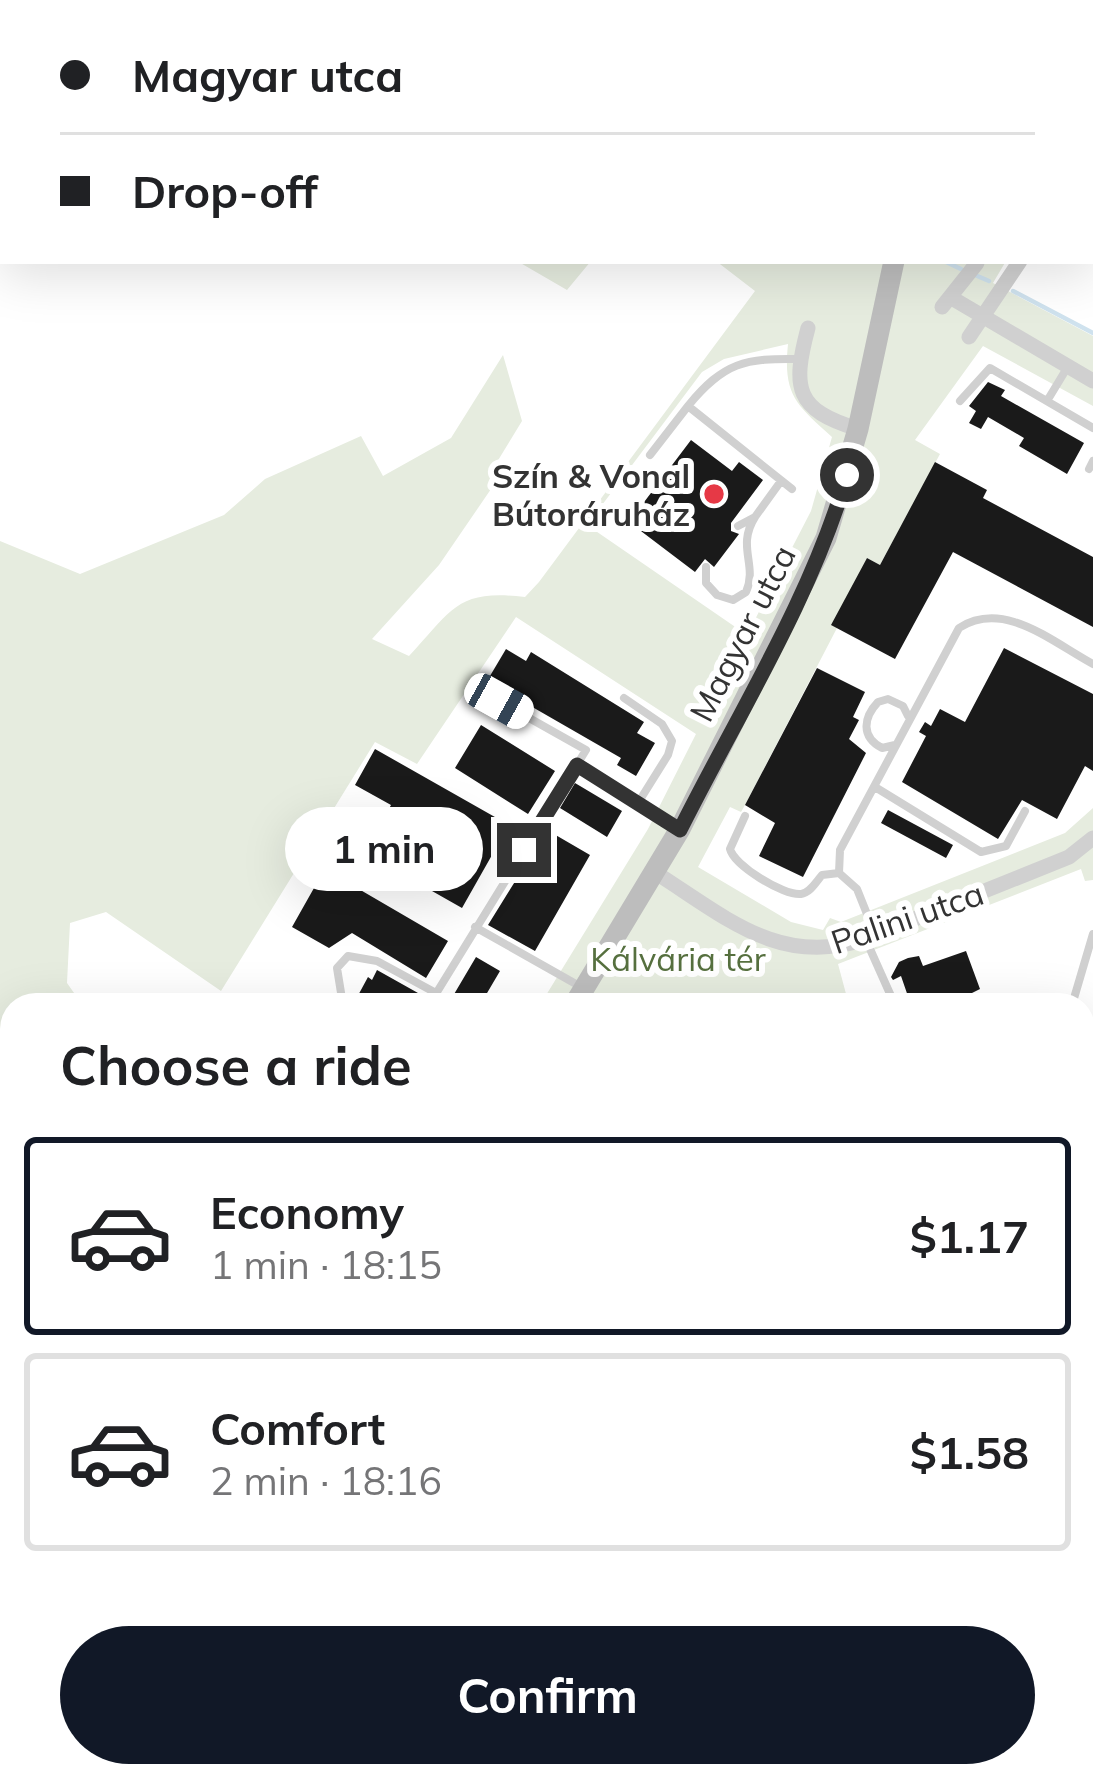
<!DOCTYPE html>
<html lang="en">
<head>
<meta charset="utf-8">
<style>
  body { margin:0; font-family:Mulish,sans-serif; background:#f6f6f6; color:#202124; height:100vh; display:flex; flex-direction:column; font-size:45px; white-space:nowrap }
  * { box-sizing:border-box; margin:0 }
  p { font-size:39px; color:#757577 }
  .icon { flex:none; width:66px; height:66px; fill:none; stroke:currentColor; stroke-width:2; stroke-linecap:round; stroke-linejoin:round }
  .map { position:relative; flex:1; overflow:hidden }
  .details { position:absolute; left:0px; top:993px; width:1095px; height:795px; display:flex; flex-direction:column; background:#fff; border-radius:36px 36px 0 0; box-shadow:0 12px 48px #0002 }
  .details>* { flex:none }
  .guide { position:absolute; left:0px; top:0px; width:1095px; height:264px; box-shadow:0 12px 48px #0002; display:grid; align-content:center; height:264px; padding:0 60px; background:#fff }
  .end { position:absolute; width:54px; height:54px; margin:-27px; border:15px solid #333; background:#fff; box-shadow:0 0 0 6px #fff }
  .from { border-radius:50% }
  .bubble { position:absolute; height:84px; border-radius:42px; background:#fff; box-shadow:0 12px 48px #0002; font-size:39px; font-weight:700; line-height:84px; text-align:center }
  .car { position:absolute; width:36px; height:72px; margin:-36px -18px; border-radius:15px; box-shadow:0 0 9px 3px #0007; background:linear-gradient(#fff 24%,#345 0 40%,#fff 0 76%,#345 0 86%,#fff 0) }
  .guide b { display:flex; align-items:center; gap:42px; height:114px; font-size:45px }
  .guide b+b { border-top:3px solid #e0e0e0 }
  .guide i { width:30px; height:30px; background:#202124 }
  ul { padding:0; list-style:none }
  li { display:flex; align-items:center; gap:36px; height:198px; margin:0 24px 18px; padding:0 36px; border:6px solid #e0e0e0; border-radius:12px }
  li div { flex:1 }
  li b { display:block; font-size:45px }
  li em { font-style:normal; font-weight:700 }
  li.active { border-color:#111827 }
  li>.icon { width:108px; height:108px; stroke-width:1.5 }
  h2 { padding:0 60px; font-size:54px; line-height:144px }
  .primary-button { display:flex; gap:24px; margin-top:auto; padding:24px 60px }
  .primary-button a { flex:1; height:138px; border-radius:72px; background:#111827; color:#fff; font-size:48px; font-weight:700; line-height:138px; text-align:center }
  .map>svg:first-child { display:block }
</style>
</head>
<body>
<div class="map">
<svg width="1093" height="1786" viewBox="0 0 1093 1786">
  <rect width="100%" height="100%" fill="#fff"/>
  <path fill="#e6ecdf" fill-rule="evenodd" d="M517 261H591L567 290Z
    M716 261H1006L993 283 1093 336V406L983 346 915 440 940 454 880 565 867 558 837 628 745 805 741 812 730 807 698 867 791 922 823 930 830 918 841 922 1065 833 1093 808V880L1085 881 1081 869 838 964 849 1005H540L648 829 696 734 516 617 417 764 375 742 221 991 106 912 70 923 67 983 79 1000 102 995 116 1001 112 1005H12V1144L0 1138V541L80 574 224 515 265 479 361 436 383 476 451 438 503 355 522 421 497 462 502 473 439 565 372 639 409 656C453 609 457 589 525 597L539 582 755 291ZM788 344C783 394 795 404 832 437L811 511 747 635 587 525 702 372 724 359Z
    M1083 1100 1093 1104V1217L1083 1215Z"/>
  <g fill="none" stroke-linecap="round" stroke-linejoin="round">
    <path stroke="#cfe2ee" stroke-width="4.5" d="M200 0 210 3
      M678 0 685 3
      M1092 156H1093
      M944 261 961 269
      M975 275 989 281
      M1013 291 1093 333
      M0 1140 12 1146"/>
  </g>
  <path fill="#1a1a1a" d="M988 382 1005 390 1001 396 1084 443 1067 474 1019 446 1024 438 988 417 981 429 969 423 976 411 969 406Z
    M691 440 732 471 739 462 763 480 731 523V531L739 534 714 567 705 559 695 572 629 522Z
    M935 462 987 490 983 498 1093 557V627L953 552 895 659 831 625 867 558 880 565Z
    M1004 648 1093 694V771L1085 766 1057 819 1022 800 998 839 902 782 926 736 919 732 925 722 931 726 940 709 965 722Z
    M506 649 526 661 531 652 644 722 637 733 655 743 636 776 617 765 621 758 487 681Z
    M817 668 865 692 853 717 859 720 849 739 866 753 803 877 759 856 775 823 745 805Z
    M481 725 555 771 528 814 455 768Z
    M375 749 509 825 462 908 365 853 391 805 355 785Z
    M575 783 622 811 607 837 560 808Z
    M888 810 953 845 946 858 881 823Z
    M547 830 590 855 535 951 488 925Z
    M316 874 329 881 333 874 448 941 426 978 352 933 329 948 292 927 314 888 310 885Z
    M966 951 980 989 972 993 976 1005H911L901 976 893 980 891 977 899 962 908 958 919 956 923 966Z
    M476 957 500 971 480 1005H456L450 1001Z
    M377 970 418 993 412 1005H363L355 1001 368 977 372 980Z
    M0 1731 12 1738V1786H0Z"/>
  <g fill="none" stroke-linecap="round" stroke-linejoin="round">
    <path stroke="#d0d0d0" stroke-width="8" d="M960 401 990 368 1093 428
      M1047 401 1067 368
      M650 455 688 406
      M1089 469 1093 461
      M792 489 688 406C724 362 745 358 800 359
      M738 526 755 517 781 481
      M706 567V583L717 595 733 600 746 592C758 565 736 547 755 517
      M624 698 662 724 672 741 668 755 638 803
      M895 745 882 748C861 737 863 718 878 702L888 699 903 706 908 716
      M577 765 678 828
      M875 787 981 852 1006 846 1025 811
      M745 816 730 849C734 865 783 896 801 894 810 893 816 882 822 875L839 873
      M475 927 583 988
      M875 934 857 889 839 873 840 850 959 628C1004 599 1052 642 1093 664
      M866 940 895 1005
      M343 1005 337 968 348 956 377 961 436 993
      M429 1005 586 750 499 701
      M1072 1005 1093 934
      M0 1175 12 1188
      M0 1376 12 1352
      M0 1698 12 1705
      M1083 1749 1093 1732
      M762 1776 780 1786
      M1064 1782 1067 1776
      M735 1786 741 1776
      M894 1786 900 1776"/>
    <path stroke="#d0d0d0" stroke-width="15" d="M950 297 1093 381
      M942 307 977 263
      M808 328C792 388 795 410 858 429
      M969 337 1020 261
      M656 873C724 916 780 968 865 939L1069 857 1093 838
      M0 1445 12 1451
      M631 1776 650 1786
      M346 1786 352 1776
      M543 1786 549 1776"/>
    <path stroke="#bdbdbd" stroke-width="21" d="M961 3 962 0
      M574 1005 680 829 826 538 858 429 894 261
      M83 1786 90 1776"/>
    <path stroke="#9a9a9a" stroke-width="27" d="M830 0 838 3
      M904 0 912 3
      M1092 74H1093
      M1092 103H1093"/>
    <path stroke="#888" stroke-width="4.5" stroke-dasharray="12 9" stroke-linecap="butt" d="M0 1228 12 1231
      M1083 1456 1093 1452
      M1083 1661 1093 1643
      M1015 1780 1017 1776"/>
  </g>
  <g fill="none" stroke-linecap="round" stroke-linejoin="round">
    <path stroke="#333" stroke-width="15" d="M524 850 577 765 680 830C738 714 811 599 847 475"/>
  </g>
  <circle fill="#e63946" stroke="#fff" stroke-width="4.5" cx="714" cy="494" r="12"/>
  <g text-anchor="middle" dominant-baseline="central" stroke-width="12" stroke-linejoin="round" paint-order="stroke">
    <g font-size="33" font-weight="bold" fill="#333" stroke="#fff" text-anchor="end">
      <text x="690" y="475">Szín &amp; Vonal<tspan x="690" dy="38">Bútoráruház</tspan></text>
    </g>
    <g font-size="33" fill="#333" stroke="#fff">
      <text transform="translate(742 633) rotate(-63)">Magyar utca</text>
      <text transform="translate(907 917) rotate(-19)">Palini utca</text>
    </g>
    <g font-size="33" fill="#56703f" stroke="#fff">
      <text x="678" y="958">Kálvária tér</text>
    </g>
  </g>
</svg>
<i class="end from" style="left:847px;top:475px"></i>
<i class="end" style="left:524px;top:850px"></i>
<div class="bubble" style="left:285px;top:807px;width:198px">1 min</div>
<i class="car" style="left:499px;top:701px;rotate:119deg"></i>
<div class="guide">
<b><i class="from"></i>Magyar utca</b>
<b><i></i>Drop-off</b>
</div>
<section class="details">
<h2>Choose a ride</h2>
<ul>
<li class="active"><svg class="icon" aria-label="car" viewBox="0 0 24 24"><path d="M5 17H2v-5l4-1 3-4h7l3 4 3 1v5h-3M9 17h6M6 11h13"/><circle cx="7" cy="17" r="2"/><circle cx="17" cy="17" r="2"/></svg><div><b>Economy</b><p>1 min · 18:15</p></div><em>$1.17</em></li>
<li><svg class="icon" aria-label="car" viewBox="0 0 24 24"><path d="M5 17H2v-5l4-1 3-4h7l3 4 3 1v5h-3M9 17h6M6 11h13"/><circle cx="7" cy="17" r="2"/><circle cx="17" cy="17" r="2"/></svg><div><b>Comfort</b><p>2 min · 18:16</p></div><em>$1.58</em></li>
</ul>
<div class="primary-button"><a>Confirm</a></div>
</section>
</div>
</body>
</html>
